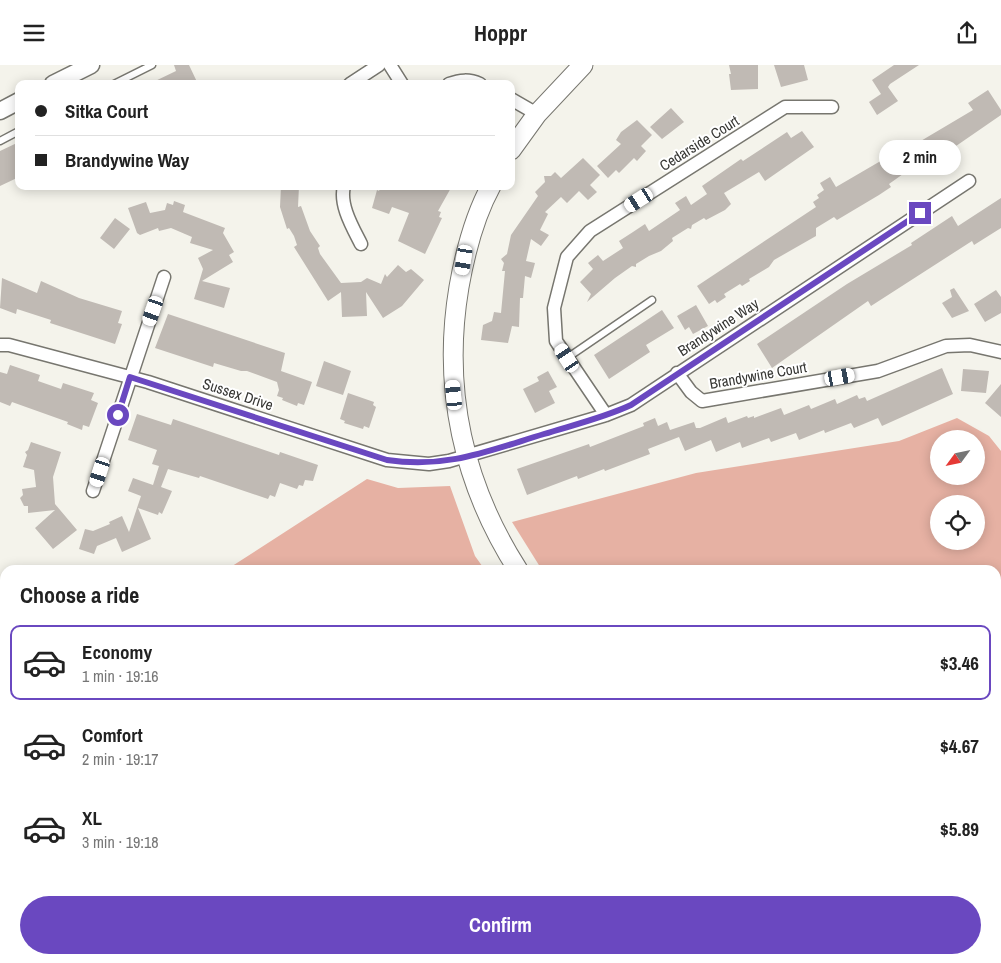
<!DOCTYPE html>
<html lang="en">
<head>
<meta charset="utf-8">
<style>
  body { margin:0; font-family:"Archivo Narrow",sans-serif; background:#f6f6f6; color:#222; height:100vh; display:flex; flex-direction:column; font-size:19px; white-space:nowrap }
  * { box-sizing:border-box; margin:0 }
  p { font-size:16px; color:#767676 }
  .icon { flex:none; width:28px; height:28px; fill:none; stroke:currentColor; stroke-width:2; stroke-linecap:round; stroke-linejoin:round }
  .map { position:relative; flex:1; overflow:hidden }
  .panel { position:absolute; left:0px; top:500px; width:1001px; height:399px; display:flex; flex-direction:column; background:#fff; border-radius:15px 15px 0 0; box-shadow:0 2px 12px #0003 }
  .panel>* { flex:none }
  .top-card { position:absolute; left:15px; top:15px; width:500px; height:110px; border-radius:10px; box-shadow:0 2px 12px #0003; display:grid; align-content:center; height:110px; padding:0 20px; background:#fff }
  .needle { width:32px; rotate:237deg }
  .fabs { position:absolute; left:930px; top:365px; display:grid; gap:10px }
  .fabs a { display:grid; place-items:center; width:55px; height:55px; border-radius:50%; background:#fff; box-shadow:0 2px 12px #0003; font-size:25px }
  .end { position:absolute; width:22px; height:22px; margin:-11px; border:6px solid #6a48c0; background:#fff; box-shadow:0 0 0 2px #fff }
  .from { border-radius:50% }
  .bubble { position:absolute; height:35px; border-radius:18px; background:#fff; box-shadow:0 2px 12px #0003; font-size:16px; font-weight:800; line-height:35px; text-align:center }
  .car { position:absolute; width:15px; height:30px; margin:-15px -8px; border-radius:6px; box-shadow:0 0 4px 1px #0007; background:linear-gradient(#fff 24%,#345 0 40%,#fff 0 76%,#345 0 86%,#fff 0) }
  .top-card b { display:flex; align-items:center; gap:18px; height:48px; font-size:19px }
  .top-card b+b { border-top:1px solid #e0e0e0 }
  .top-card i { width:12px; height:12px; background:#222 }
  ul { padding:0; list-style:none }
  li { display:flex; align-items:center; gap:15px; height:75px; margin:0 10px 8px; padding:0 10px; border:2px solid transparent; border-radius:10px }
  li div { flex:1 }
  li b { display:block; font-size:19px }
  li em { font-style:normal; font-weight:800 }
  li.active { border-color:#6a48c0 }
  li>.icon { width:45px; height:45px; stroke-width:1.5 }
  h2 { padding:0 20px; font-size:22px; line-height:60px }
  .button { display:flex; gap:10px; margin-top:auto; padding:10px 20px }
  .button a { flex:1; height:58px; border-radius:30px; background:#6a48c0; color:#fff; font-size:20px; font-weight:800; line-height:58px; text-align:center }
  header { display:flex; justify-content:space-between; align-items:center; height:65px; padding:0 20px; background:#fff; font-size:22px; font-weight:800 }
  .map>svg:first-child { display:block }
</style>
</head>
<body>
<header><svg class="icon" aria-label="menu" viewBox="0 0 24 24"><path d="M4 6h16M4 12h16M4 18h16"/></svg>Hoppr<svg class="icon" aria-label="share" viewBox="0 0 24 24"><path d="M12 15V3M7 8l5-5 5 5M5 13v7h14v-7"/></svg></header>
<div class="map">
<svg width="1001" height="898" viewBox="0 0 1001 898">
  <rect width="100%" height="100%" fill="#f4f3eb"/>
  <path fill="#deb4aa" d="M2 772 5 773V894H913V898H0V773Z"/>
  <path fill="#e6b1a3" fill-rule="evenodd" d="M957 353 989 371 1001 386V847L996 846V505H542L512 457 696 408 899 376ZM939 374H976V411H939ZM939 439H976V476H939Z
    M367 414 398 423 450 421 475 491 485 505H226Z
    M5 549V773H0V550Z"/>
  <path fill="#c0bab4" d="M174 0H189L198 19H149L176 6Z
    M729 0H758V24L731 25 729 9H731Z
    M774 0H804L808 15 781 22Z
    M894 0H919L890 19 888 22 898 36 877 50 869 37 881 29 872 15Z
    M988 25 1001 45V50L943 90 942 88 936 91 934 88 917 99 889 119 891 122 879 130 837 155 834 152 816 163V171L774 195 769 202 749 214 750 216 742 221 740 219 724 229 726 232 717 238 715 235 709 239 697 221 816 142 813 137 819 133 817 130 824 125 820 118 830 112 836 122 896 87 913 78 914 80 973 45 968 38Z
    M671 43 684 57 662 74 650 62Z
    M637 55 652 70 641 81 646 86 637 96 634 93 619 108 616 105 608 113 597 101 621 79 616 75 621 67Z
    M802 66 814 82 765 116 759 107 724 128 731 139 725 145 706 155 704 153 692 160 691 164 688 163 672 173 673 176 661 186 649 191 636 199V202L632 201 615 213 587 237 591 229 580 217 593 204 588 198 598 190 603 196 623 183 619 176 633 167 645 159 649 166 680 145 675 138 686 131 691 140 707 129 702 121 741 94 743 96 787 67 791 73Z
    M19 77V112L0 121V86Z
    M583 93 600 110 590 120 597 127 588 135 579 126 567 138 561 132 545 147 548 149 540 165 549 170 541 181 531 174 526 196 535 198 531 213 525 211 523 233H520L519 262 512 261 508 278 481 275 483 260 492 256 494 247 501 248 505 206H502L504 198 501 194 507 189 511 170 538 131 535 127 545 117 544 111H551L555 107 561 113Z
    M281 121H299L298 142 301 141 310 166 320 181 318 183 320 189 341 218 361 217 367 213 381 219 385 209 387 212 398 200 406 207 411 204 424 215 402 241 383 253 366 227 367 251 342 252 341 227 328 236 294 182 297 180 294 171 289 163 287 164 280 142Z
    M381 121H452L438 146 441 147 439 152 442 153 425 189 398 176 409 148 392 142 389 149 372 143 377 125 379 126Z
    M1001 133V163L974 180 972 176 871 241 868 236 772 303 757 279 847 219 912 180 911 178 952 151 958 161Z
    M174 136 185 140 183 147 225 163 223 168 234 187 229 190 233 197 202 216 230 223 224 243 194 234 203 204 198 193 213 185 190 178 192 172 171 163 159 166 158 163 140 170 137 168 128 143 146 137 150 148 165 145 167 138 173 140Z
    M115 153 130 164 114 184 100 173Z
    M2 213 37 228 41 216 79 233 122 246 118 258 122 259 115 279 50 258 51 255 17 244 16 249 0 243Z
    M954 223 969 246 952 253 942 238 952 232 950 225Z
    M996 225 1001 232V248L985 257 974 239Z
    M696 240 708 261 693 269 689 262 685 265 677 251Z
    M662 245 674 263 646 280 650 287 609 314 594 290Z
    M168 249 285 288 281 306 312 317 304 340 298 338 297 341 282 335 283 333 277 331 279 325 277 317 247 306H241L214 298 213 302 155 283Z
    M324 296 351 306 343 330 316 321Z
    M10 300 40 310 38 316 61 324 63 318 94 328 91 335 98 338 89 362 83 360 82 365 67 359 68 357 12 337 10 341 0 337V307L7 309Z
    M942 303 953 329 882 361 878 353 854 363 851 358 825 368 824 365 799 375 796 368 771 377 769 373 742 383 740 377 716 387 711 375 685 386 679 372 648 384 650 389 605 406 604 404 578 414 577 411 527 430 517 404 589 379 590 382 644 361 643 358 655 353 658 361 667 357 670 365 694 357 696 363H700L726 352 728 358 747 351 748 353 754 351V353L781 343 784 350 809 340 811 344 835 334 837 339 857 330 859 334 865 332 867 336Z
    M963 304 989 306 986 328 961 326Z
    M548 306 557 322 549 326 555 338 535 348 523 324 539 316 537 312Z
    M1001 319V352L985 338Z
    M348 328 374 337 373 340 376 342 369 363 364 361 363 364 344 358 345 356 340 354Z
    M137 349 171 360 173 354 279 390 280 387 318 400 313 416 305 415 303 421 299 420 297 424 280 418 275 432 270 430 268 434 200 411 199 413 168 404 161 422 172 426 162 449 159 447 158 450 138 443 151 474 122 487 116 473 97 481 94 489 79 484 85 464 93 466 110 459 109 457 122 451 129 467 141 431 128 426 133 413 153 420 159 401 152 399 157 385 128 375Z
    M31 377 61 387 53 412 55 439 77 465 53 484 35 463 55 445 28 448V441H24L20 433 23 430 22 424 36 422 34 405 23 402 27 390 25 387 28 385Z"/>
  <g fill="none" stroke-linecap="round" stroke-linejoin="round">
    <defs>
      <path id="service" d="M114 19 152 0
        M0 76 19 66
        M567 293 652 235"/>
      <path id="minor" d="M390 0 402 19
        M350 19 379 0
        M449 19C460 15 469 14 480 19
        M511 34 537 49
        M344 121C339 140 353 163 361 179
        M0 280H9L148 317 387 395 429 399 449 396 606 350 631 340 969 116
        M677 308 691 327 702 336 878 306 946 281 970 280 1001 287
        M606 350 556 276 554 243 567 192 590 166 785 42H832
        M93 426 164 212"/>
      <path id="tertiary" d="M53 19 91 0
        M0 46 19 36"/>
      <path id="secondary" d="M511 85 537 49 583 0
        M491 121C474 152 465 188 459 222 442 323 463 419 518 505
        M996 867 1001 868"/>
    </defs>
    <use href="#service" stroke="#77766f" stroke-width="9"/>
    <use href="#minor" stroke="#77766f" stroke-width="15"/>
    <use href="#tertiary" stroke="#77766f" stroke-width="19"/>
    <use href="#secondary" stroke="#77766f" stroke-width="21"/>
    <use href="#service" stroke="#fff" stroke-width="6"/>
    <use href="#minor" stroke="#fff" stroke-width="12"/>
    <use href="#tertiary" stroke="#fff" stroke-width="16"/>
    <use href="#secondary" stroke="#fff" stroke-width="19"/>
  </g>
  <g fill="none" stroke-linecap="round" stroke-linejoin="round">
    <path stroke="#6a48c0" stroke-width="6" d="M118 350 130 312 387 395C446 404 488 386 544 369 573 360 603 353 631 340L920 148"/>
  </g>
  <g text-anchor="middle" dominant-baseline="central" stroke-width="4" stroke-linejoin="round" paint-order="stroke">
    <g font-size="15" fill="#373734" stroke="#fff">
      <text transform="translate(699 78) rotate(-32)">Cedarside Court</text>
      <text transform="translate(718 262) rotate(-33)">Brandywine Way</text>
      <text transform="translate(758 310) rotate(-10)">Brandywine Court</text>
      <text transform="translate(238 329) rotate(18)">Sussex Drive</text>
    </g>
  </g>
</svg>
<div class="fabs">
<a><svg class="needle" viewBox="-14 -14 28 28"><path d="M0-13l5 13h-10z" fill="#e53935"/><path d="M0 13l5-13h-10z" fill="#767676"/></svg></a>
<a><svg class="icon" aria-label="locate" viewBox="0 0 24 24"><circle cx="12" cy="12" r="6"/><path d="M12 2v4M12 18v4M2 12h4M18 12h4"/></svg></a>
</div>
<i class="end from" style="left:118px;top:350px"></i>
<i class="end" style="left:920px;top:148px"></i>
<div class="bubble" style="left:879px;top:75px;width:82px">2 min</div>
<i class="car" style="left:639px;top:135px;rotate:238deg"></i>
<i class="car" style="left:464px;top:195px;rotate:189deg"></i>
<i class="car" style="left:153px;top:246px;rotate:199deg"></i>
<i class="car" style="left:567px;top:293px;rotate:327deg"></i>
<i class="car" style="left:840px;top:312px;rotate:80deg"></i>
<i class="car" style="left:454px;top:330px;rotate:354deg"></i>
<i class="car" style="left:100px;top:407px;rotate:198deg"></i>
<div class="top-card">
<b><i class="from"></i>Sitka Court</b>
<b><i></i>Brandywine Way</b>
</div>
<section class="panel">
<h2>Choose a ride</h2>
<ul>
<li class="active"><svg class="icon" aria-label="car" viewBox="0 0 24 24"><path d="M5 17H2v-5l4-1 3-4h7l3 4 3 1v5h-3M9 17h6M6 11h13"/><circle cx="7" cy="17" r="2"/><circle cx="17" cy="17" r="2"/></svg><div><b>Economy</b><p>1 min · 19:16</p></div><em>$3.46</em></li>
<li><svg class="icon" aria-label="car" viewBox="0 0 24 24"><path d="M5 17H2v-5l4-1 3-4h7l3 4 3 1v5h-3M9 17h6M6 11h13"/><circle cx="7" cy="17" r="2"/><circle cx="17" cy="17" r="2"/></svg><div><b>Comfort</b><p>2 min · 19:17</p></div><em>$4.67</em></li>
<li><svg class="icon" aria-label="car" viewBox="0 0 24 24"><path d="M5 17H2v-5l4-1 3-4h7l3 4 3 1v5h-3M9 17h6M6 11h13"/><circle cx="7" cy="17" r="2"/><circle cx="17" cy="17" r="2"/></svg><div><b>XL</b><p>3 min · 19:18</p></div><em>$5.89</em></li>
</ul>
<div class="button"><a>Confirm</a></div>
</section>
</div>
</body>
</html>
